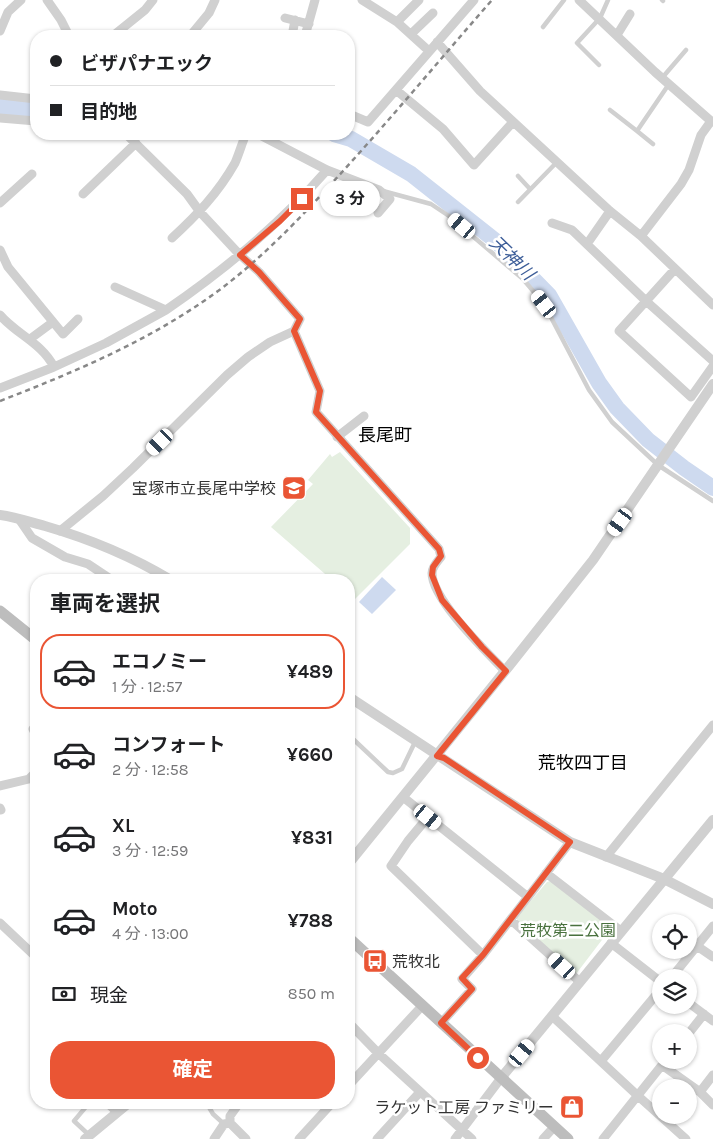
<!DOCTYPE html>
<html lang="ja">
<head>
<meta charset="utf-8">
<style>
  body { margin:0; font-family:Karla,"Noto Sans JP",sans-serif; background:#f2f2f2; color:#202124; height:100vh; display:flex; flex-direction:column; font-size:19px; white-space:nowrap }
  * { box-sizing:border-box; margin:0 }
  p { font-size:16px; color:#757577 }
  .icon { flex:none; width:28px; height:28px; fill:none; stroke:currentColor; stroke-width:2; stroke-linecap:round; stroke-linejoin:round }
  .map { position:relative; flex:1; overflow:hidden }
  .details { position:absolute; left:30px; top:574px; width:325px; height:535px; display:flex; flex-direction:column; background:#fff; border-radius:20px; box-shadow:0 1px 4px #0004 }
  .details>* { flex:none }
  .top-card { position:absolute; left:30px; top:30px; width:325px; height:110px; border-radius:20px; box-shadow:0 1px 4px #0004; display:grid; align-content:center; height:110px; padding:0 20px; background:#fff }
  .buttons { position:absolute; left:652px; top:914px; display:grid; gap:10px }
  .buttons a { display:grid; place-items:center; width:45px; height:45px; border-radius:50%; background:#fff; box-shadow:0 1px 4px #0004; font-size:25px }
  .end { position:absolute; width:22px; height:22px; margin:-11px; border:6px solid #ea5534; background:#fff; box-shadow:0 0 0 2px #fff }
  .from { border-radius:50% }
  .bubble { position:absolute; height:35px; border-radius:18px; background:#fff; box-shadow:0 1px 4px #0004; font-size:16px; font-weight:700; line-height:35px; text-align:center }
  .car { position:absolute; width:15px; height:30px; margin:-15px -8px; border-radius:6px; box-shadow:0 0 4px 1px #0007; background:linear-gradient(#fff 24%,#345 0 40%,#fff 0 76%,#345 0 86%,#fff 0) }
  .top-card b { display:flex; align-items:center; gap:18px; height:48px; font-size:19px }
  .top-card b+b { border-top:1px solid #e0e0e0 }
  .top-card i { width:12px; height:12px; background:#202124 }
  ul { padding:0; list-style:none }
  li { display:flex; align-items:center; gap:15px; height:75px; margin:0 10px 8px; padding:0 10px; border:2px solid transparent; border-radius:20px }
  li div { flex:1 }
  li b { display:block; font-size:19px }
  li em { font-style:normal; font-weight:700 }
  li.on { border-color:#ea5534 }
  li>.icon { width:45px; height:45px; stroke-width:1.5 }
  h2 { padding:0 20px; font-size:22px; line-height:60px }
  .pay { display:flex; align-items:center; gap:12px; height:55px; padding:0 20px; font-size:19px }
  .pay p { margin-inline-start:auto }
  .button { display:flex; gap:10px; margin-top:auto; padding:10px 20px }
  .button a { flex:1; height:58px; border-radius:20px; background:#ea5534; color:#fff; font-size:20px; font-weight:700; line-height:58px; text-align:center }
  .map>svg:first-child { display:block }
</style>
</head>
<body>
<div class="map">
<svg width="713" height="1139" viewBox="0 0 713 1139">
  <rect width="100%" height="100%" fill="#fff"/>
  <path fill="#e5efe1" d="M340 452 410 528V544L355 599 349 594V580H332L271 527 313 484 308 480 330 454 332 457Z
    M550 881 611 928 576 974 517 921V917L547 882Z"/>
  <path fill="#cedaef" d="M382 577 396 590 372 614 359 602Z"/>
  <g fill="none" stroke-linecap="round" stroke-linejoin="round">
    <path stroke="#cedaef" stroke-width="16" d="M0 106 36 110
      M334 134 351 139 411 174 497 242 549 295 599 383 617 408 648 440 684 468 713 488"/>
    <path stroke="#d0d0d0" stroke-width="4.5" d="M662 0 663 1
      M543 27 564 0
      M599 65 577 43 600 18 608 0
      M662 78 686 50
      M610 110 637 131
      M653 144 637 131 669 84
      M518 176 530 189
      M383 191 431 204 449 216 523 279 544 304 589 390 612 422 658 465 713 501
      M518 202 557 162
      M353 739 388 772 393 773 402 769 415 742
      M103 1102 115 1113
      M206 1102 213 1114 224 1124
      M89 1135 74 1121 90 1102"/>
    <path stroke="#d0d0d0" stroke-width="9" d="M47 0 61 20 69 36
      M362 0 397 22
      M419 0 397 22 429 51
      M579 0 655 72 711 121
      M285 18 309 24
      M0 31 8 12 21 0
      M411 34 433 13
      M617 35 630 14
      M116 36 114 35 145 10 153 0
      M190 36 209 13 215 0
      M292 36 295 20
      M305 36 315 0
      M437 42 480 91 610 211 641 236
      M396 90 443 129 474 165 513 122
      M0 95 36 99
      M349 114 368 122 474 0
      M0 118 36 121
      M713 122 711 121 701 135 689 170 681 184 641 236 713 305
      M126 134 187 194 200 212 240 255 259 272 300 319 294 331 320 391 316 412 439 549 441 557C437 562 432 567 432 573 432 600 487 652 505 671
      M258 134 327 170 379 190 390 199 378 213
      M83 194 136 143
      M0 203 32 174
      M552 223 572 230 646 301 713 361
      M172 238C197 215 218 193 235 163 239 154 242 143 246 134
      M587 244 610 211
      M0 250 8 267 63 334 78 319
      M675 269 619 331 691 397 713 366
      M166 310C226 269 279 225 327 170
      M0 315C16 334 42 343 54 367
      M30 339 53 322
      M0 388 54 367 106 343 166 310 115 287
      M337 437 364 416
      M19 519 32 538 65 557 88 564 112 580
      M60 531 103 496 133 468 227 375 248 357 270 342 294 331
      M33 729 36 735
      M0 786 29 779 36 772
      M403 797 528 897 570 842
      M0 808 1 810
      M428 817 408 841 391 866 483 955
      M606 857 713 725
      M546 873 621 931
      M511 920 580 982
      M0 923 36 957
      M611 943 661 982
      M697 946 713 957
      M671 978 713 926
      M689 1003 713 1021
      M552 1016 637 1095 686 1139
      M349 1023 378 1053 472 1139
      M441 1023 472 989 462 979 483 955 528 897
      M689 1033 704 1014
      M601 1061 661 989
      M662 1065 700 1092 713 1105
      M349 1085 422 1006
      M700 1092 713 1075
      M240 1102 230 1116V1123L246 1139
      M214 1139 224 1124 230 1123
      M299 1139 333 1102
      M377 1139 420 1092
      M455 1139 501 1078
      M543 1139 554 1127
      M603 1139 666 1060"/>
    <path stroke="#d0d0d0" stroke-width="10" d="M0 515C15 517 30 522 45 526 90 539 131 556 171 580
      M349 697 570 842 664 879 713 904
      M349 863 509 666 593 560 713 384
      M501 1078 713 820
      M85 1139 130 1102"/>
    <path stroke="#bdbdbd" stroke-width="11" d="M0 611 36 640
      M349 938 568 1139"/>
    <path stroke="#888" stroke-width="2.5" stroke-dasharray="5 4" stroke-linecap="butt" d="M0 401C77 371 151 340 218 291 265 256 304 214 343 171 394 115 442 57 492 0"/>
  </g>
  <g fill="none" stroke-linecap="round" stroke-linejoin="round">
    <path stroke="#ea5534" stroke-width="6" d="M302 199 280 221 240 255 259 272 300 319 294 331 320 391 316 412 439 549 441 556 433 567 432 575 442 600 482 647 506 671 437 756 444 758 570 842 483 955 462 978 472 989 441 1023 478 1058"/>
  </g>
  <defs>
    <symbol id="school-square" viewBox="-11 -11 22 22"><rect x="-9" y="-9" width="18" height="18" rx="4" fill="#ea5534" stroke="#fff"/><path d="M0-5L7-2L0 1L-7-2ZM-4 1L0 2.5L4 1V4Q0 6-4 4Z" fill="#fff"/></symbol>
    <symbol id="bus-square" viewBox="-11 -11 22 22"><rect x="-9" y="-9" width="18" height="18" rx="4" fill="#ea5534" stroke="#fff"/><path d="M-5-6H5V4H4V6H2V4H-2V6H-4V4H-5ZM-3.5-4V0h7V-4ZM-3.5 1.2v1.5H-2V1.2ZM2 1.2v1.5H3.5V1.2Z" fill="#fff"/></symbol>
    <symbol id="shop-square" viewBox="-11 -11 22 22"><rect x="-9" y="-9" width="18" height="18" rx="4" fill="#ea5534" stroke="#fff"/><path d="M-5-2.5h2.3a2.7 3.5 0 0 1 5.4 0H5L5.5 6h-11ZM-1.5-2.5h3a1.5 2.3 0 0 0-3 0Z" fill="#fff"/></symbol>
  </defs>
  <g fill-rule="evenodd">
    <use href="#school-square" x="280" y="474" width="28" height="28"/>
    <use href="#bus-square" x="361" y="947" width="28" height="28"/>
    <use href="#shop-square" x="558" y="1093" width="28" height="28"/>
  </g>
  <g text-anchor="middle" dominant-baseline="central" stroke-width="5" stroke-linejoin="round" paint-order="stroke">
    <g font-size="16" fill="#333" stroke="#fff" text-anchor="end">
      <text x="276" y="488">宝塚市立長尾中学校</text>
      <text x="392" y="961" text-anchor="start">荒牧北</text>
      <text x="554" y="1107">ラケット工房 ファミリー</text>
    </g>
    <g font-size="16" fill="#49713e" stroke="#fff">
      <text x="568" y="930">荒牧第二公園</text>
    </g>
    <g font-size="18" font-style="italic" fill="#3d5e99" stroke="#fff">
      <text transform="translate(512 258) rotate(44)">天神川</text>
    </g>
    <g font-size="18" fill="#000" stroke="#fff">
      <text x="385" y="435">長尾町</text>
      <text x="583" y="763">荒牧四丁目</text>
    </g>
  </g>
</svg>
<div class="buttons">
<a><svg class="icon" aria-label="locate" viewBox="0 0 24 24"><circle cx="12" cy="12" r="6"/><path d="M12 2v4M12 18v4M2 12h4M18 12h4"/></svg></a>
<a><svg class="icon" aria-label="layers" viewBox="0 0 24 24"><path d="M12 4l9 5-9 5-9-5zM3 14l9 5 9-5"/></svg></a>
<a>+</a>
<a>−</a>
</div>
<i class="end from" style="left:478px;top:1058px"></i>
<i class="end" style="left:302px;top:199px"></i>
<div class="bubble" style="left:320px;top:181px;width:60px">3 分</div>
<i class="car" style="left:462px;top:226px;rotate:310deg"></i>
<i class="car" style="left:544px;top:304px;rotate:323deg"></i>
<i class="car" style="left:160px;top:442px;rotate:225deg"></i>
<i class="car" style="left:620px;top:522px;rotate:216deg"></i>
<i class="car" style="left:428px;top:817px;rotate:129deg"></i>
<i class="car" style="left:562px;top:966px;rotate:312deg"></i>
<i class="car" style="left:522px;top:1053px;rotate:40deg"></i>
<div class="top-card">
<b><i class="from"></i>ビザパナエック</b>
<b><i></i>目的地</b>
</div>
<section class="details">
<h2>車両を選択</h2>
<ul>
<li class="on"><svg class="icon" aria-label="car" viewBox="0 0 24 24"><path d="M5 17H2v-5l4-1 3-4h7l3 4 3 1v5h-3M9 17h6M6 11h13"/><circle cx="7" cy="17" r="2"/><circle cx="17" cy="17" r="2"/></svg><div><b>エコノミー</b><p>1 分 · 12:57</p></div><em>¥489</em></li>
<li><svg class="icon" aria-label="car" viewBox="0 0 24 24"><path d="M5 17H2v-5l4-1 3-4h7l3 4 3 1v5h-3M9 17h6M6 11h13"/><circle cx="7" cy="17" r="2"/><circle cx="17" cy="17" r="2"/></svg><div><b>コンフォート</b><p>2 分 · 12:58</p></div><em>¥660</em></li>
<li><svg class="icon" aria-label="car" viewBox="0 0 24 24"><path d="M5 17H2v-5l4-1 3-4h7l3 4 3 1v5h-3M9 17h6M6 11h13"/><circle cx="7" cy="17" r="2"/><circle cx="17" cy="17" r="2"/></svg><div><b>XL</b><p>3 分 · 12:59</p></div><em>¥831</em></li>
<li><svg class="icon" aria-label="car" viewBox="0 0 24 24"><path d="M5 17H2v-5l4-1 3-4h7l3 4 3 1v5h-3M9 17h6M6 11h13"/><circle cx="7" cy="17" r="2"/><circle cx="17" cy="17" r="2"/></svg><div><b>Moto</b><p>4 分 · 13:00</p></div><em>¥788</em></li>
</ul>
<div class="pay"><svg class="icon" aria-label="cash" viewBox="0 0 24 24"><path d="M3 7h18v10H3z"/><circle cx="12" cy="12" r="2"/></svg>現金<p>850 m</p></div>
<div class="button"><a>確定</a></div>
</section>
</div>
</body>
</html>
